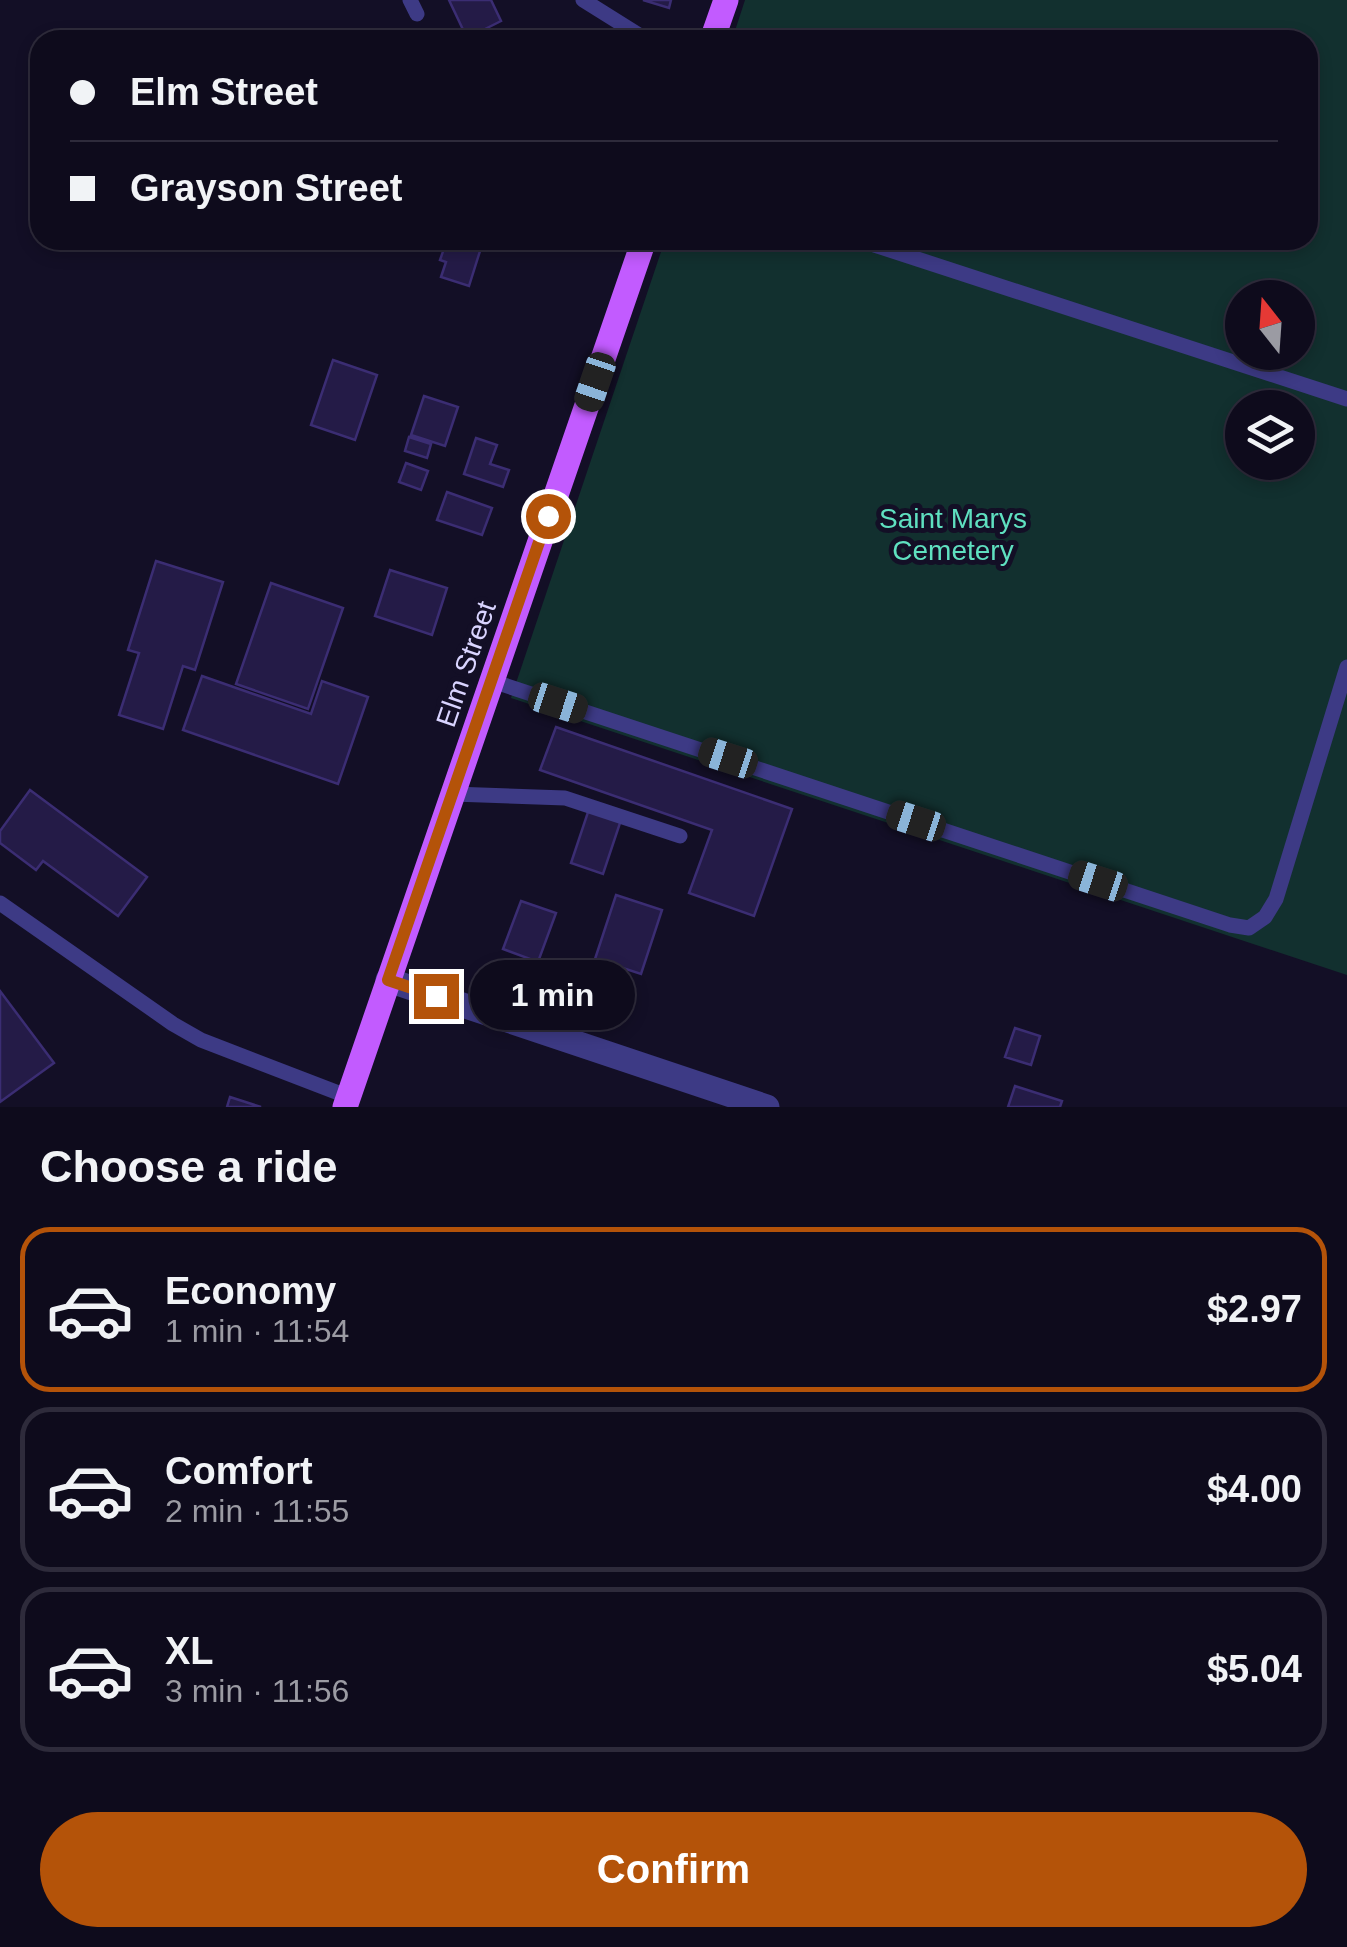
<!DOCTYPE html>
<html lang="en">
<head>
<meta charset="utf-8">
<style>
  body { margin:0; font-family:Arial,sans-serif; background:#1c1929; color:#f1f3f6; height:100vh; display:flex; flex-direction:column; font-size:38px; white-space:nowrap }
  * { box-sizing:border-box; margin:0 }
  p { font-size:32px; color:#9b9ba3 }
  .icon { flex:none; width:55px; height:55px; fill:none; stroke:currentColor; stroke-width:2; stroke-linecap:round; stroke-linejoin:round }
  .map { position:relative; height:1107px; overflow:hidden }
  .details { display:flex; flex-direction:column; background:#0e0b1c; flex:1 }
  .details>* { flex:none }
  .banner { position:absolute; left:30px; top:30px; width:1288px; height:220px; border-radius:30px; box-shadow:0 5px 15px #0003,0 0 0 2px #2e2b3b; display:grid; align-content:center; height:220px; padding:0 40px; background:#0e0b1c }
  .needle { width:65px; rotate:343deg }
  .controls { position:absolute; left:1225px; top:280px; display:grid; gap:20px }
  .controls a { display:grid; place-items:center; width:90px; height:90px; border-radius:50%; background:#0e0b1c; box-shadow:0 5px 15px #0003,0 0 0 2px #2e2b3b; font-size:50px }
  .end { position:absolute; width:45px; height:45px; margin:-22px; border:12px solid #b45309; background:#fff; box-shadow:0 0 0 5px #fff }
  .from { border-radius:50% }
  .bubble { position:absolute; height:70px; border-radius:35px; background:#0e0b1c; box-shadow:0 5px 15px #0003,0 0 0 2px #2e2b3b; font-size:32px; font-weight:600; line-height:70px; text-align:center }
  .car { position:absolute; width:30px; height:60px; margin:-30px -15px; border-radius:12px; box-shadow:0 0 8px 2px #0007; background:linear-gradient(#222 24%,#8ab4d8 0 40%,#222 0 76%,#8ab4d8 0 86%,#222 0) }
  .banner b { display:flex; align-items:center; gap:35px; height:95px; font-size:38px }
  .banner b+b { border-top:2px solid #2e2b3b }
  .banner i { width:25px; height:25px; background:#f1f3f6 }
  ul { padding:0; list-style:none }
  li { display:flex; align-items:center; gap:30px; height:165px; margin:0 20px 15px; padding:0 20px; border:5px solid #2e2b3b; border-radius:30px }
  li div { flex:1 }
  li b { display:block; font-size:38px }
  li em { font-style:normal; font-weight:600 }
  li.active { border-color:#b45309 }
  li>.icon { width:90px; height:90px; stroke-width:1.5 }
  h2 { padding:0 40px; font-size:45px; line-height:120px }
  .primary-button { display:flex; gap:20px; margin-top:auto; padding:20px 40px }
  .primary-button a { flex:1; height:115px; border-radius:60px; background:#b45309; color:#fff; font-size:40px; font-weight:600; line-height:115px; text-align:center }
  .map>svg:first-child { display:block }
</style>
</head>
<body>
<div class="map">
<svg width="1347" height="1107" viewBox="0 0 1347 1107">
  <rect width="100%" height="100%" fill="#130f26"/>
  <path fill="#12302f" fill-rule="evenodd" d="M745 0H1347V975L511 698 665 240H1308V40H732ZM1242 298H1298V352H1242ZM1242 408H1298V462H1242Z"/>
  <path fill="#241b47" stroke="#3b2d73" stroke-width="2.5" d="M449 0H491L501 21 467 38Z
    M643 0H671L669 8Z
    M454 240H472L470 248 480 251 469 286 441 277 446 262 440 260 446 243 452 245Z
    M333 360 377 375 355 440 311 425Z
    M424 396 458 407 445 446 411 435Z
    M409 437 431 444 427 458 405 451Z
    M476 438 497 445 490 464 509 470 503 487 464 474Z
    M406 463 428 471 421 490 399 482Z
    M447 492 492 508 482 535 437 520Z
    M156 561 223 582 195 670 183 666 163 729 119 715 139 653 128 650Z
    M390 570 447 588 432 635 375 616Z
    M271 583 343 608 308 709 236 684Z
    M202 676 311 714 322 681 368 697 338 784 183 730Z
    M556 727 792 809 754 916 689 893 712 830 540 770Z
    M30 790 147 877 118 916 43 861 36 870 0 843V831Z
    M589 809 621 820 603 874 571 863Z
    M616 895 662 910 641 974 595 959Z
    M521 901 556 913 538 962 503 949Z
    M0 991 54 1063 0 1102Z
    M1015 1028 1040 1036 1031 1065 1005 1057Z
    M1015 1086 1062 1101 1060 1107H1008Z
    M230 1097 261 1107H227Z"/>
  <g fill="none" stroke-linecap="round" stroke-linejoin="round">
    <path stroke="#3d3a85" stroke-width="15" d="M410 0 417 14
      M583 0 647 40
      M859 240 1347 399
      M492 681 1230 925 1249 928 1265 917 1276 899 1347 667
      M453 794 565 798 680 836
      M0 903 173 1024 201 1040 349 1097"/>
    <path stroke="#3d3a85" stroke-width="25" d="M388 980 767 1107"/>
    <path stroke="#c25bff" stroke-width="25" d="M712 40 726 0
      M345 1107 644 240"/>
  </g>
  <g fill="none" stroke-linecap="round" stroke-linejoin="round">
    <path stroke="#b45309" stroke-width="12" d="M436 996 388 980 548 516"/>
  </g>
  <g text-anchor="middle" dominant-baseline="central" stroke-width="10" stroke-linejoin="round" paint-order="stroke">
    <g font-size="28" fill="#5fe0c0" stroke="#130f26">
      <text x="953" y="518">Saint Marys<tspan x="953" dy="32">Cemetery</tspan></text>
    </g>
    <g font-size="28" fill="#d9d4ff" stroke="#130f26">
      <text transform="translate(466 664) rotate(-71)">Elm Street</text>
    </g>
  </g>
</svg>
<div class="controls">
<a><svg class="needle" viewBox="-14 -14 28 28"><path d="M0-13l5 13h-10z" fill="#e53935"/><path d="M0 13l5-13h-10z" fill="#9b9ba3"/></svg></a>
<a><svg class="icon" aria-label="layers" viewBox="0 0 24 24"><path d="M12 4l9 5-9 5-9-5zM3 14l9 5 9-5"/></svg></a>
</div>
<i class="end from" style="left:548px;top:516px"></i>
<i class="end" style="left:436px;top:996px"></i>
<div class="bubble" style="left:470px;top:960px;width:165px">1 min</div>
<i class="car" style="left:595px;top:382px;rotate:199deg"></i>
<i class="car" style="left:558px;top:703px;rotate:108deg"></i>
<i class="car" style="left:728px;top:758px;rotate:288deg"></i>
<i class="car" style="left:916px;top:821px;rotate:288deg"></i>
<i class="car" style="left:1098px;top:881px;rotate:288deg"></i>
<div class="banner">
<b><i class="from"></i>Elm Street</b>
<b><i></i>Grayson Street</b>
</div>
</div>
<section class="details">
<h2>Choose a ride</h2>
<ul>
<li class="active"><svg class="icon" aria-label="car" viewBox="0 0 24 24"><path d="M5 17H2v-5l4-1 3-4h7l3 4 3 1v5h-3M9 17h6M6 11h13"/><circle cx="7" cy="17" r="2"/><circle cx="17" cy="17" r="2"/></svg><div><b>Economy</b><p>1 min · 11:54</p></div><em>$2.97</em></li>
<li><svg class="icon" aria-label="car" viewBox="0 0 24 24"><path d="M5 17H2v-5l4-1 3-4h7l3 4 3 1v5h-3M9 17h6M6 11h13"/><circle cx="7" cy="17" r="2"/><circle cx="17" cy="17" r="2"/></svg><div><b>Comfort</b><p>2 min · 11:55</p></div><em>$4.00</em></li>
<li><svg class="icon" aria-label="car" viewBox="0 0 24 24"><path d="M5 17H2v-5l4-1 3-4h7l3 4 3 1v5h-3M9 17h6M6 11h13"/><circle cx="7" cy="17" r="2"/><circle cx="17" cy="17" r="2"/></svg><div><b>XL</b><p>3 min · 11:56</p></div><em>$5.04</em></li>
</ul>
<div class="primary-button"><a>Confirm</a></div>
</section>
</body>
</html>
